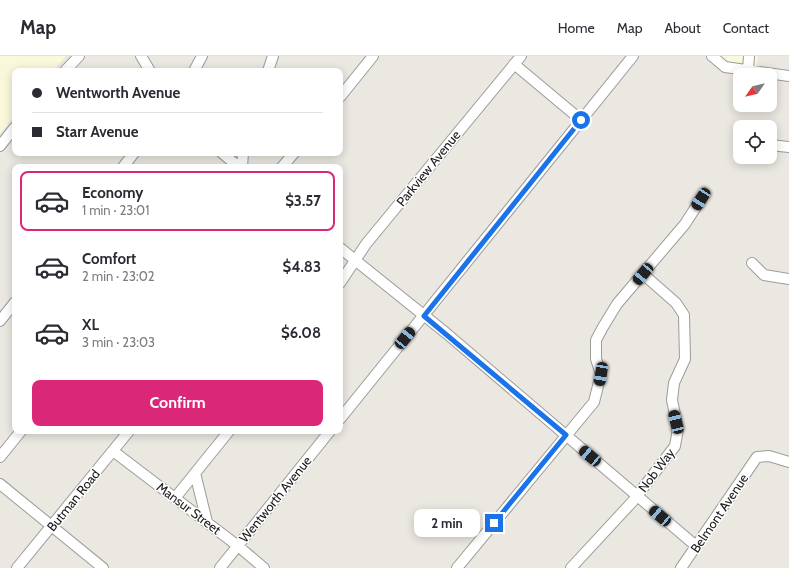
<!DOCTYPE html>
<html lang="en">
<head>
<meta charset="utf-8">
<style>
  body { margin:0; font-family:Cabin,sans-serif; background:#f7f7f7; color:#2b2b33; height:100vh; display:flex; flex-direction:column; font-size:15px; white-space:nowrap }
  * { box-sizing:border-box; margin:0 }
  p { font-size:13px; color:#7c7c81 }
  .icon { flex:none; width:22px; height:22px; fill:none; stroke:currentColor; stroke-width:2; stroke-linecap:round; stroke-linejoin:round }
  .map { position:relative; flex:1; overflow:hidden }
  .panel { position:absolute; left:12px; top:108px; width:331px; height:270px; display:flex; flex-direction:column; background:#fff; border-radius:8px; box-shadow:0 2px 10px #0003 }
  .panel>* { flex:none }
  .hud { position:absolute; left:12px; top:12px; width:331px; height:88px; border-radius:8px; box-shadow:0 2px 10px #0003; display:grid; align-content:center; height:88px; padding:0 20px; background:#fff }
  .needle { width:26px; rotate:236deg }
  .tools { position:absolute; left:733px; top:12px; display:grid; gap:8px }
  .tools a { display:grid; place-items:center; width:44px; height:44px; border-radius:8px; background:#fff; box-shadow:0 2px 10px #0003; font-size:20px }
  .end { position:absolute; width:18px; height:18px; margin:-9px; border:5px solid #1a73e8; background:#fff; box-shadow:0 0 0 2px #fff }
  .from { border-radius:50% }
  .bubble { position:absolute; height:28px; border-radius:8px; background:#fff; box-shadow:0 2px 10px #0003; font-size:13px; font-weight:700; line-height:28px; text-align:center }
  .car { position:absolute; width:12px; height:24px; margin:-12px -6px; border-radius:5px; box-shadow:0 0 3px 1px #0007; background:linear-gradient(#222 24%,#8ab4d8 0 40%,#222 0 76%,#8ab4d8 0 86%,#222 0) }
  .hud b { display:flex; align-items:center; gap:14px; height:38px; font-size:15px }
  .hud b+b { border-top:1px solid #e1e1e2 }
  .hud i { width:10px; height:10px; background:#2b2b33 }
  ul { padding:7px 0 0; list-style:none }
  li { display:flex; align-items:center; gap:12px; height:60px; margin:0 8px 6px; padding:0 12px; border:2px solid transparent; border-radius:8px }
  li div { flex:1 }
  li b { display:block; font-size:15px }
  li em { font-style:normal; font-weight:700 }
  li.current { border-color:#db2777 }
  li>.icon { width:36px; height:36px; stroke-width:1.5 }
  .cta { display:flex; gap:8px; margin-top:auto; padding:8px 20px }
  .cta a { flex:1; height:46px; border-radius:8px; background:#db2777; color:#fff; font-size:16px; font-weight:700; line-height:46px; text-align:center }
  header { display:flex; align-items:center; gap:24px; box-sizing:border-box; height:56px; padding:0 20px; background:#fff; border-bottom:1px solid #e1e1e2 }
  header strong { font-size:19px }
  nav { display:flex; gap:22px; margin-inline-start:auto; font-size:14px }
  .map>svg:first-child { display:block }
</style>
</head>
<body>
<header>
<strong>Map</strong>
<nav><a>Home</a><a>Map</a><a>About</a><a>Contact</a></nav>
</header>
<div class="map">
<svg width="789" height="512" viewBox="0 0 789 512">
  <rect width="100%" height="100%" fill="#ebe7e1"/>
  <path fill="#faf8db" d="M0 0H66L53 15H15V59L0 78Z
    M720 0H758L756 10 728 6Z"/>
  <g fill="none" stroke-linecap="round" stroke-linejoin="round">
    <defs>
      <path id="minor" d="M141 0 150 15
        M712 0 725 11 789 20
        M514 8 581 64
        M748 14 749 0
        M65 15 79 0
        M194 15 202 0
        M268 15 273 0
        M340 41 373 0
        M770 89 789 91
        M0 90 15 71
        M222 97 239 111
        M123 111 134 97
        M242 111 243 97
        M282 111 294 97
        M340 192 446 277 696 490
        M752 207 764 219 789 223
        M340 227 366 188 521 0
        M0 265 15 246
        M340 363 633 0
        M113 395 238 490 264 512
        M0 401 21 375
        M195 417 207 466
        M0 428 103 512
        M175 442 229 375
        M17 512 129 375
        M220 512 330 375
        M457 512 594 346 601 318 596 303V284L603 271 617 248 685 168 701 143
        M571 512 633 445 675 390 678 373 672 344 674 327 685 303 684 259 676 247 643 218
        M681 512 757 401 769 400 789 406"/>
    </defs>
    <use href="#minor" stroke="#9c9c9c" stroke-width="12"/>
    <use href="#minor" stroke="#fff" stroke-width="10"/>
  </g>
  <g fill="none" stroke-linecap="round" stroke-linejoin="round">
    <path stroke="#1a73e8" stroke-width="5" d="M494 467 566 379 424 260 581 64"/>
  </g>
  <g text-anchor="middle" dominant-baseline="central" stroke-width="3" stroke-linejoin="round" paint-order="stroke">
    <g font-size="13" fill="#1b1b1b" stroke="#fff">
      <text transform="translate(428 112) rotate(-51)">Parkview Avenue</text>
      <text transform="translate(656 414) rotate(-53)">Nob Way</text>
      <text transform="translate(275 443) rotate(-51)">Wentworth Avenue</text>
      <text transform="translate(73 444) rotate(-51)">Butman Road</text>
      <text transform="translate(189 452) rotate(37)">Mansur Street</text>
      <text transform="translate(719 457) rotate(-56)">Belmont Avenue</text>
    </g>
  </g>
</svg>
<div class="tools">
<a><svg class="needle" viewBox="-14 -14 28 28"><path d="M0-13l5 13h-10z" fill="#e53935"/><path d="M0 13l5-13h-10z" fill="#7c7c81"/></svg></a>
<a><svg class="icon" aria-label="locate" viewBox="0 0 24 24"><circle cx="12" cy="12" r="6"/><path d="M12 2v4M12 18v4M2 12h4M18 12h4"/></svg></a>
</div>
<i class="end from" style="left:581px;top:64px"></i>
<i class="end" style="left:494px;top:467px"></i>
<div class="bubble" style="left:414px;top:453px;width:66px">2 min</div>
<i class="car" style="left:701px;top:143px;rotate:213deg"></i>
<i class="car" style="left:643px;top:218px;rotate:220deg"></i>
<i class="car" style="left:405px;top:282px;rotate:39deg"></i>
<i class="car" style="left:601px;top:318px;rotate:189deg"></i>
<i class="car" style="left:676px;top:366px;rotate:346deg"></i>
<i class="car" style="left:590px;top:400px;rotate:310deg"></i>
<i class="car" style="left:660px;top:460px;rotate:310deg"></i>
<div class="hud">
<b><i class="from"></i>Wentworth Avenue</b>
<b><i></i>Starr Avenue</b>
</div>
<section class="panel">
<ul>
<li class="current"><svg class="icon" aria-label="car" viewBox="0 0 24 24"><path d="M5 17H2v-5l4-1 3-4h7l3 4 3 1v5h-3M9 17h6M6 11h13"/><circle cx="7" cy="17" r="2"/><circle cx="17" cy="17" r="2"/></svg><div><b>Economy</b><p>1 min · 23:01</p></div><em>$3.57</em></li>
<li><svg class="icon" aria-label="car" viewBox="0 0 24 24"><path d="M5 17H2v-5l4-1 3-4h7l3 4 3 1v5h-3M9 17h6M6 11h13"/><circle cx="7" cy="17" r="2"/><circle cx="17" cy="17" r="2"/></svg><div><b>Comfort</b><p>2 min · 23:02</p></div><em>$4.83</em></li>
<li><svg class="icon" aria-label="car" viewBox="0 0 24 24"><path d="M5 17H2v-5l4-1 3-4h7l3 4 3 1v5h-3M9 17h6M6 11h13"/><circle cx="7" cy="17" r="2"/><circle cx="17" cy="17" r="2"/></svg><div><b>XL</b><p>3 min · 23:03</p></div><em>$6.08</em></li>
</ul>
<div class="cta"><a>Confirm</a></div>
</section>
</div>
</body>
</html>
